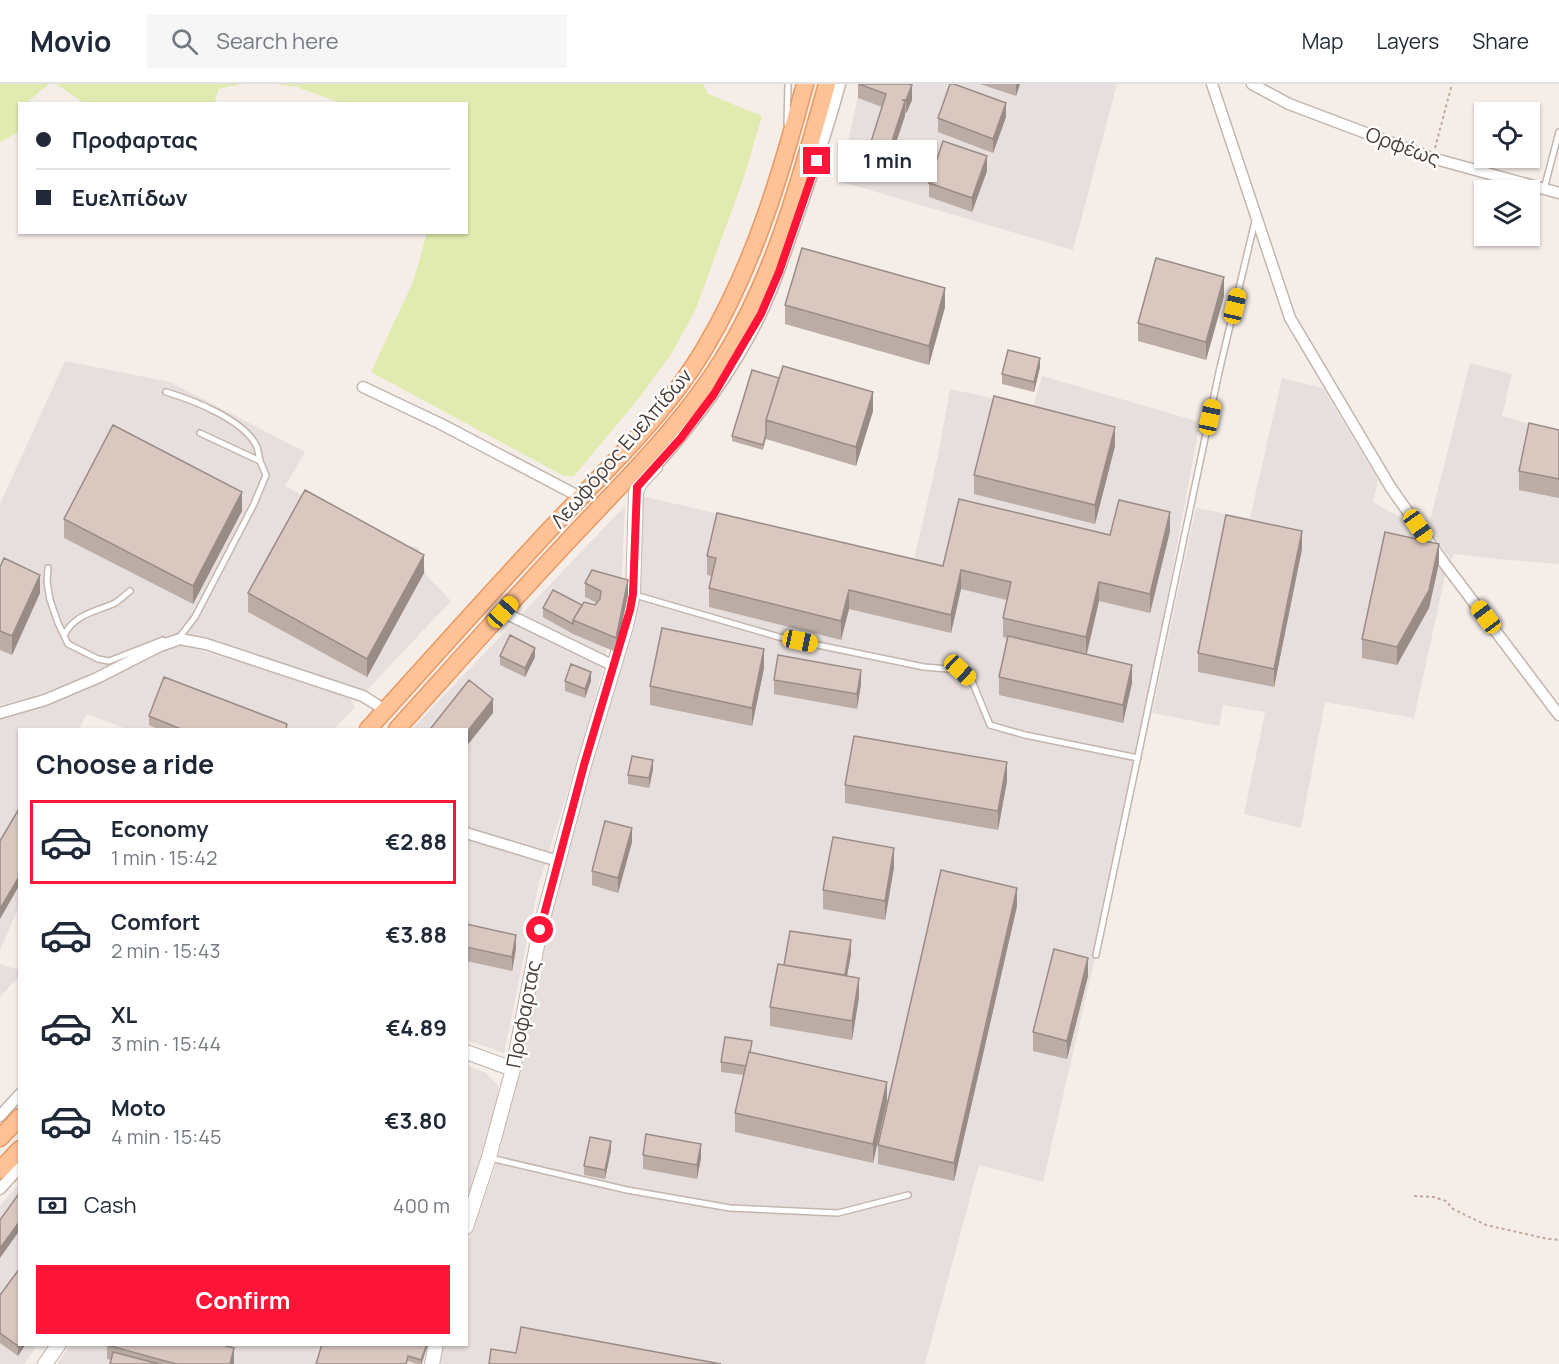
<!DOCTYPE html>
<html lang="en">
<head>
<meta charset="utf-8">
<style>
  body { margin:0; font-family:Manrope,sans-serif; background:#f6f6f7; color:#1f2937; height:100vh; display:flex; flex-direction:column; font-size:22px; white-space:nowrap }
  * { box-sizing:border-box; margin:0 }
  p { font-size:20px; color:#747a83 }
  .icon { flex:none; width:33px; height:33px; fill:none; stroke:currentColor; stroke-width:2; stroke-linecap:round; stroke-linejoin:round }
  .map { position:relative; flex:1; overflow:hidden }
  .details { position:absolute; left:18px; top:644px; width:450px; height:618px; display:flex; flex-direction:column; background:#fff; border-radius:0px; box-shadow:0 2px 4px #0004 }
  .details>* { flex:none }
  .top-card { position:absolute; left:18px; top:18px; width:450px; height:132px; border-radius:0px; box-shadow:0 2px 4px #0004; display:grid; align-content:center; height:132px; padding:0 18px; background:#fff }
  .fabs { position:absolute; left:1474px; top:18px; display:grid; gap:12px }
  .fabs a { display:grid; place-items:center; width:66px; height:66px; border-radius:0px; background:#fff; box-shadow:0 2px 4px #0004; font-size:30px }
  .end { position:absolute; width:27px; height:27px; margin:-14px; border:8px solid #ff1538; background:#fff; box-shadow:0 0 0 3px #fff }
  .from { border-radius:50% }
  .bubble { position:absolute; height:42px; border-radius:0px; background:#fff; box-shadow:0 2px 4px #0004; font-size:20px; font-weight:700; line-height:42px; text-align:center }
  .car { position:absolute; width:18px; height:36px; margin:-18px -9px; border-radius:8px; box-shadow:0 0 4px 2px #0007; background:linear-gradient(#f5c518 24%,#345 0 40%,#f5c518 0 76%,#345 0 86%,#f5c518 0) }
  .top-card b { display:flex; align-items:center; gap:21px; height:57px; font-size:22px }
  .top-card b+b { border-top:2px solid #e0e1e3 }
  .top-card i { width:15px; height:15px; background:#1f2937 }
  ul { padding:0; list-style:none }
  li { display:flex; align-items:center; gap:18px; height:84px; margin:0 12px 9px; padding:0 6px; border:3px solid transparent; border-radius:0px }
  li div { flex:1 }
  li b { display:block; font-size:22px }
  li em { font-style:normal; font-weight:700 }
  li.selected { border-color:#ff1538 }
  li>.icon { width:54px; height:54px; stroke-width:1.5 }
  h2 { padding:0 18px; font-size:27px; line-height:72px }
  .pay { display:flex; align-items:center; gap:15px; height:66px; padding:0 18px; font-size:22px }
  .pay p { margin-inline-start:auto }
  .action { display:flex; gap:12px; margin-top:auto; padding:12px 18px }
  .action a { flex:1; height:69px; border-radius:0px; background:#ff1538; color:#fff; font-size:24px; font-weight:700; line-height:69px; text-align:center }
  header { display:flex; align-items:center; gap:36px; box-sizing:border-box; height:84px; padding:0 30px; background:#fff; border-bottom:2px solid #e0e1e3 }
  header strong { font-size:28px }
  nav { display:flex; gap:33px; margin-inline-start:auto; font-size:21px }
  .search { width:420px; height:54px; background:#f6f6f7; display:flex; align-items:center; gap:15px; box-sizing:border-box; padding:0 21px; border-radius:0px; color:#747a83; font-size:22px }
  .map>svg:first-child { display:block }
</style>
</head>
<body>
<header>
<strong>Movio</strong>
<div class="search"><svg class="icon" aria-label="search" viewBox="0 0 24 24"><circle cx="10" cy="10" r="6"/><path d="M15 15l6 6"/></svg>Search here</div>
<nav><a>Map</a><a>Layers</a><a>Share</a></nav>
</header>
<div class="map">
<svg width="1559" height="1280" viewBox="0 0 1559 1280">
  <rect width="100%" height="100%" fill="#f5ede8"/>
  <path fill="#e7dfdd" d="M861 0H1117L1073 166 839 97Z
    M65 277 170 298 305 368 285 402 393 461 418 463 427 492 451 517 367 606 197 555 177 552 166 554 76 597 30 614 0 621V420Z
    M1470 279 1512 290 1502 332 1559 348V480L1497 475 1454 470 1451 476 1428 444Z
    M1042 292 1200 338 1134 692 1137 693 1043 1098 979 1081 925 1280H436L441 1260H466L467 1162 496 1081 519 985 544 848 585 698 635 541 642 412 914 476 939 367 950 305 1033 323Z
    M1282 294 1323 304 1378 396 1373 418 1403 435 1446 488 1414 634 1325 618 1301 744 1244 730 1265 628 1223 621 1219 642 1152 629 1196 424 1250 434Z
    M625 422 621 508 590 636 539 799 504 969 467 956 466 645H412Z
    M179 560 349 611 355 623 334 645H127L87 630 79 645H20L19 822 0 866V634L165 563Z
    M0 880 19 886 20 891 0 913Z
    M467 981 486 989 498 1002V1027L467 1118Z
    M19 1100 20 1260H38L24 1280H0V1122Z
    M71 1260H425L420 1280H57Z"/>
  <path fill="#e2ebaf" d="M0 0H49L26 19 20 20 19 48 0 58Z
    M56 0H241L219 5 214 20 84 19Z
    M276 0H703L708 10 762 32 743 96 695 227 670 272 639 314 574 392H564L371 288 413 198 427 149 466 148V20L341 19 297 3Z"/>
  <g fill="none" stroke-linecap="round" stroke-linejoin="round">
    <defs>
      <path id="service" d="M787 40 788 0
        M1544 105 1559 48
        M166 308C193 316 245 336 257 363 258 367 259 372 260 377
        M48 484 47 498 50 516 58 539 68 560 98 575 109 577 163 556
        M635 511 779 553 924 583 960 586 972 597 990 641 1025 651 1138 674
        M64 551C75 530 95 528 115 519 120 516 125 511 130 507
        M178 555 195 533 254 420 266 391 260 377 200 349
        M1096 871 1219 288 1255 137
        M490 1074 627 1106 730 1124 838 1129 908 1111"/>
      <path id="minor" d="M1212 0 1290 234 1391 404 1444 479 1559 631
        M1252 0 1289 20 1432 74 1559 109
        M363 303 441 340 580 413
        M655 383C696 337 734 286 761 230 776 199 786 167 797 135 812 91 828 46 840 0
        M503 528 614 582
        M0 629 45 616 97 594 160 562 180 555 206 560 363 612 385 626
        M466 749 558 777
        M0 1032 20 1010
        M0 1105 20 1083"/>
      <path id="tertiary" d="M466 968 513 985
        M466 1143 489 1073 513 985 540 846 584 681 626 542 633 510 636 408 640 399 655 383 647 373
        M45 1280 59 1260
        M432 1280 436 1260"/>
      <path id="primary" d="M368 645C430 577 491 508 554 441 607 385 667 329 706 262 754 181 781 90 805 0
        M397 645C454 582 510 519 568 457 622 399 681 343 723 275 775 192 801 93 827 0
        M0 1054 20 1033
        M0 1086 20 1065"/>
    </defs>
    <use href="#service" stroke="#c4b5ad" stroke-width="8"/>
    <use href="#minor" stroke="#c4b5ad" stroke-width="13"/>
    <use href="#tertiary" stroke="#c4b5ad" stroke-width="16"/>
    <use href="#primary" stroke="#e99862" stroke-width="19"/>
    <path stroke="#c3a99b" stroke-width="2" stroke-dasharray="3 3" stroke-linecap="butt" d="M1435 64 1452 0
      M1414 1112 1434 1113 1446 1117 1453 1125 1486 1141 1548 1155 1559 1156"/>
    <use href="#service" stroke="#fff" stroke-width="5"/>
    <use href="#minor" stroke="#fff" stroke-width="10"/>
    <use href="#tertiary" stroke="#fff" stroke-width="14"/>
    <use href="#primary" stroke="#ffc297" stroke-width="16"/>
  </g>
  <path fill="#bbaca5" d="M858 0 912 16 905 30 890 77 871 72V58L882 23 858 14Z
    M980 0H1020L1016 12Z
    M1006 33 993 69 938 48V34Z
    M987 87 972 128 929 113V99Z
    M1224 212 1206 276 1138 257V239Z
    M785 221 945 223 929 281 785 240Z
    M1040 283 1034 308 1002 300V290Z
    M752 286 873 327 856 382 766 355 763 366 732 357V352Z
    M1559 346V414L1519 406V387Z
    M1115 362 1095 440 974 410V391Z
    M242 427 193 520 64 454V435Z
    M1170 447 1150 529 1099 517 1087 570 1132 599 1123 639 999 611V593L1007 554 1003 553V534L1007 516 961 505 951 549 849 525 841 556 709 523V504L712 492 707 491V472L943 482 1110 451Z
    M1302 465 1274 603 1198 588V569Z
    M1439 479 1429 524 1397 581 1362 574V555Z
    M0 483 40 509 12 571 0 566Z
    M424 489 367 593 248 528V509Z
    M585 499 628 511 616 568 573 550 543 533V524L595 521 597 519 585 513Z
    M500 572 535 573 525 593 500 581Z
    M764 584 752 642 650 621V602Z
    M774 596 861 600 857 625 774 610Z
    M565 597H591L585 614 565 607Z
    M149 632 287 645H158L149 641Z
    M653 685 649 704 628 700V691Z
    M1007 697 998 746 845 719V701Z
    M632 758 618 809 592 801V787Z
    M894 783 885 836 823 825V806Z
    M1017 822 954 1097 878 1080V1061Z
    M466 840 516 865 512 887 466 877Z
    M851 870 847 892 859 913 852 956 770 942V923L784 881Z
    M1088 892 1067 975 1033 967V948Z
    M752 968 887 1017 873 1079 735 1048V1029L744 991 721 988V978Z
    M611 1066 605 1095 584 1091V1082Z
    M643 1071 701 1074 697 1095 643 1085Z
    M20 1184 18 1272 0 1259V1211Z
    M428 1260 422 1280H417L408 1277 316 1280Z
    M107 1261 234 1278V1280H110L111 1276 107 1275Z"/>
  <path fill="#998c86" d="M1016 0H1020L1016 12Z
    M912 1V16L906 30V16Z
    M905 17V32L890 77V63Z
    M1006 19V33L993 69V55Z
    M987 72V87L972 128V114Z
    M1224 193V212L1206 276V258Z
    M945 204V223L929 281V262Z
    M1040 274V283L1034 308V298Z
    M873 308V327L856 382V363Z
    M1115 343V362L1095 440V421Z
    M242 408V427L193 520V502Z
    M1170 428V447L1150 529V510Z
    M1302 447V465L1274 603V585Z
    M1439 460V479L1429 524 1397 581V563Z
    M424 471V489L367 593V575Z
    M961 486V505L951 549V531Z
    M40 491V509L12 571V552Z
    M628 496V511L616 568V554Z
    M1099 498V517L1086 572V553Z
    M849 506V525L841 556V537Z
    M535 564V573L525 593V584Z
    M764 565V584L752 642V624Z
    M1132 581V599L1123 639V621Z
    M861 586V600L857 625V610Z
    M591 588V597L585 614V605Z
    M493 615V629L466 663V649Z
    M653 676V685L649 704V694Z
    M1007 678V697L998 746V727Z
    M632 744V758L618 809V794Z
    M894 764V783L885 836V817Z
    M20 791V800L0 835V825Z
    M1017 804V822L954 1097V1079Z
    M516 851V865L512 887V873Z
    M851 856V870L844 908V894Z
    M1088 874V892L1067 975V957Z
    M859 894V913L852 956V937Z
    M887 998V1017L873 1079V1060Z
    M611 1057V1066L605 1095V1086Z
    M701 1060V1074L697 1095V1081Z
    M20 1137V1146L0 1174V1164Z
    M20 1260H26L18 1272V1262Z
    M427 1260H428L421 1280V1276Z
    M234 1264V1280H230Z"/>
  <path fill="#dac8c0" stroke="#998c86" stroke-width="1.5" d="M859 0H908L912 1 906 16H902L905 17 890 63 871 58 886 10Z
    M950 0H954L1006 19 993 55 938 34Z
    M943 57 987 72 972 114 929 99Z
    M802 164 945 204 929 262 785 221Z
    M1156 174 1224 193 1206 258 1138 239Z
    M1008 266 1040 274 1034 298 1002 290Z
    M783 282 873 308 856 363 766 336Z
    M752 286 779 294 766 336V350L763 361 732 352Z
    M994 312 1115 343 1095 421 974 391Z
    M1529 339 1559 346V395L1519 387Z
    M113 341 242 408 193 502 64 435Z
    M305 406 424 471 367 575 248 509Z
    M959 415 1110 451 1119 416 1170 428 1150 510 1099 498 1086 553 1003 534 1011 498 961 486 951 531 849 506 841 537 709 504 716 474 707 472 717 429 943 482Z
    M1226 431 1302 447 1274 585 1198 569Z
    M1385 448 1439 460 1429 506 1397 563 1362 555Z
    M4 474 40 491 12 552 0 547V483Z
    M592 486 628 496 616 554 573 536 584 518 595 521 600 515 601 507 585 499Z
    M553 506 582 521 573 536V540L543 524Z
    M662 544 764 565 752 624 650 602Z
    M510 551 535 564 525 584 500 572Z
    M1008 552 1132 581 1123 621 999 593Z
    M778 571 861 586 857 610 774 596Z
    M571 580 591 588 585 605 565 597Z
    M164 593 287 640 286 645H181L149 632Z
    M469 596 493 615 466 649V645H432L431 644Z
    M854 652 1007 678 998 727 845 701Z
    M632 672 653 676 649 694 628 691Z
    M20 723V791L0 825V757Z
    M605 737 632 744 618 794 592 787Z
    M833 753 894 764 885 817 823 806Z
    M941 786 1017 804 954 1079 878 1061Z
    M466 840 516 851 512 873 466 863Z
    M790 847 851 856 845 891 784 881Z
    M1054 865 1088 874 1067 957 1033 948Z
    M778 880 859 894 852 937 770 923Z
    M725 953 752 957 750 968H749L746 982 721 978Z
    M749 968 887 998 873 1060 735 1029Z
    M646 1050 701 1060 697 1081 643 1071Z
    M590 1053 611 1057 605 1086 584 1082Z
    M20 1108V1137L0 1164V1136Z
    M20 1184V1260L18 1262 0 1249V1211Z
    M521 1243 721 1280H489L491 1265 516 1269Z
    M107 1260H219L234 1264 230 1280H176L107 1261Z
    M322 1260H427L421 1276 408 1272 406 1280H316Z
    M113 1268 159 1280H110Z"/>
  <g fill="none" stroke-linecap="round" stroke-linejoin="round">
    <path stroke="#ff1538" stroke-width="8" d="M540 846 584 681 630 526 633 510 637 403 681 354 714 310 761 230 779 188 817 77"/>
  </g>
  <g text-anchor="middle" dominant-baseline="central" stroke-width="5" stroke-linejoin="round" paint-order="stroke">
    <g font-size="20" fill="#493c36" stroke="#fff">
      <text transform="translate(1403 62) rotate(20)">Ορφέως</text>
      <text transform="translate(621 364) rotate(-49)">Λεωφόρος Ευελπίδων</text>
      <text transform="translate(523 930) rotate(-79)">Προφαρτας</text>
    </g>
  </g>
</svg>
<div class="fabs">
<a><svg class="icon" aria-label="locate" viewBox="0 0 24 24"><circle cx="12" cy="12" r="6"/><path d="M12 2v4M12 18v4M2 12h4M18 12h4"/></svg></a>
<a><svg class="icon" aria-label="layers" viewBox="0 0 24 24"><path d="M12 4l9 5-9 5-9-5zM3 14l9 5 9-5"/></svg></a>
</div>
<i class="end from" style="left:540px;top:846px"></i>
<i class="end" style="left:817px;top:77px"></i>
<div class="bubble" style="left:838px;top:56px;width:99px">1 min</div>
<i class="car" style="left:1235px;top:222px;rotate:13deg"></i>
<i class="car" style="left:1210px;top:333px;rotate:12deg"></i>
<i class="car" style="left:1418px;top:442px;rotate:145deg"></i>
<i class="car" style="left:503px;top:528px;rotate:42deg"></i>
<i class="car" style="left:1486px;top:533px;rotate:323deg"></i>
<i class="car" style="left:800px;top:557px;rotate:102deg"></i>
<i class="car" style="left:960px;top:586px;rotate:133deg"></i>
<div class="top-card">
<b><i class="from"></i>Προφαρτας</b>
<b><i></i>Ευελπίδων</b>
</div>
<section class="details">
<h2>Choose a ride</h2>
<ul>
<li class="selected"><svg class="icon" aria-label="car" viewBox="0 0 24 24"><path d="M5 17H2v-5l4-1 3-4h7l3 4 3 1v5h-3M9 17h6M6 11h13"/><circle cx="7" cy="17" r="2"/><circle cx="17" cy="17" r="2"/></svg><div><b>Economy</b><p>1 min · 15:42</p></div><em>€2.88</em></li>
<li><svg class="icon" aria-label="car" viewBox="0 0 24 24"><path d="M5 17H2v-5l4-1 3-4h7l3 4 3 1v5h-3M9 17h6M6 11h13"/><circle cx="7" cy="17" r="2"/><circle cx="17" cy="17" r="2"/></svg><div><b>Comfort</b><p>2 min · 15:43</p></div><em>€3.88</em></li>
<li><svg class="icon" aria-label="car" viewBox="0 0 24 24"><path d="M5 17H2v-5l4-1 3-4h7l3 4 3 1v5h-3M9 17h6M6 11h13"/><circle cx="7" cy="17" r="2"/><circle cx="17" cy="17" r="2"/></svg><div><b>XL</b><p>3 min · 15:44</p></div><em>€4.89</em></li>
<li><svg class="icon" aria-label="car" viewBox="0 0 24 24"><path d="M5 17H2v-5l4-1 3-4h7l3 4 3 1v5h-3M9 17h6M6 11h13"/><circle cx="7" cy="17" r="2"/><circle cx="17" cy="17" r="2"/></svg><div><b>Moto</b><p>4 min · 15:45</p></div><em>€3.80</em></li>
</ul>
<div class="pay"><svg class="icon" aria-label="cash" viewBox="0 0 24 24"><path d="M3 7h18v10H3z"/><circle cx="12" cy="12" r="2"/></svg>Cash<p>400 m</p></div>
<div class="action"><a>Confirm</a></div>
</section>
</div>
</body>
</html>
